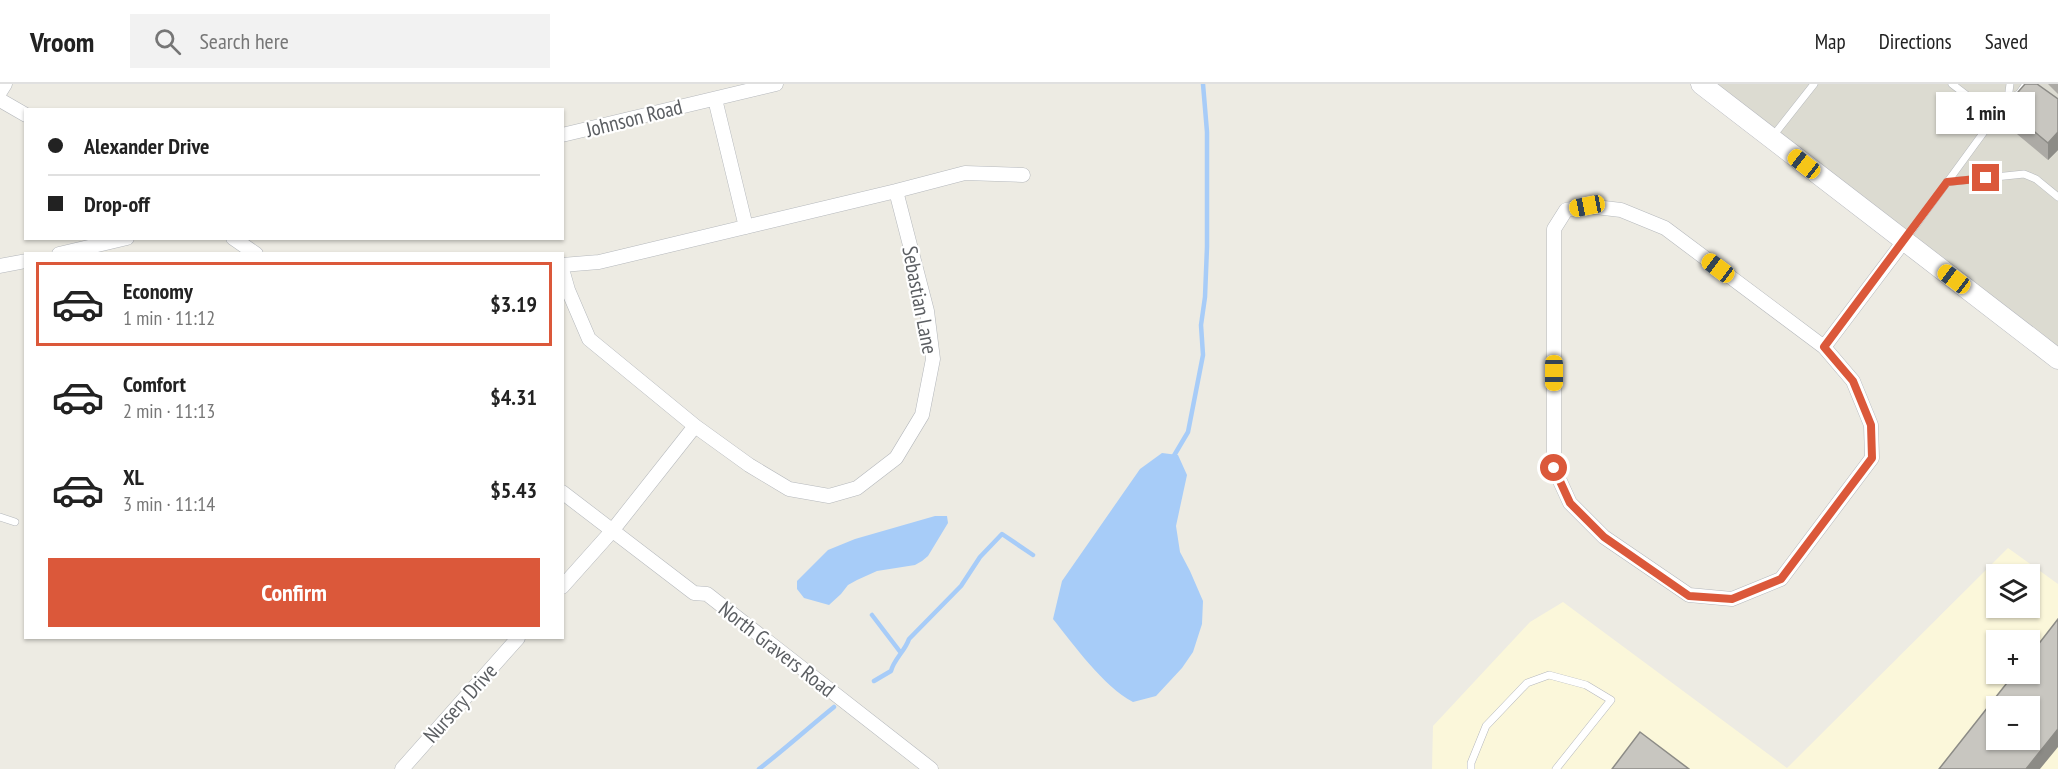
<!DOCTYPE html>
<html lang="en">
<head>
<meta charset="utf-8">
<style>
  body { margin:0; font-family:"PT Sans Narrow",sans-serif; background:#f2f2f2; color:#222; height:100vh; display:flex; flex-direction:column; font-size:22px; white-space:nowrap }
  * { box-sizing:border-box; margin:0 }
  p { font-size:20px; color:#767676 }
  .icon { flex:none; width:33px; height:33px; fill:none; stroke:currentColor; stroke-width:2; stroke-linecap:round; stroke-linejoin:round }
  .map { position:relative; flex:1; overflow:hidden }
  .details { position:absolute; left:24px; top:168px; width:540px; height:387px; display:flex; flex-direction:column; background:#fff; border-radius:0px; box-shadow:0 2px 4px #0004 }
  .details>* { flex:none }
  .top-card { position:absolute; left:24px; top:24px; width:540px; height:132px; border-radius:0px; box-shadow:0 2px 4px #0004; display:grid; align-content:center; height:132px; padding:0 24px; background:#fff }
  .buttons { position:absolute; left:1986px; top:480px; display:grid; gap:12px }
  .buttons a { display:grid; place-items:center; width:54px; height:54px; border-radius:0px; background:#fff; box-shadow:0 2px 4px #0004; font-size:30px }
  .end { position:absolute; width:27px; height:27px; margin:-14px; border:8px solid #db583a; background:#fff; box-shadow:0 0 0 3px #fff }
  .from { border-radius:50% }
  .bubble { position:absolute; height:42px; border-radius:0px; background:#fff; box-shadow:0 2px 4px #0004; font-size:20px; font-weight:800; line-height:42px; text-align:center }
  .car { position:absolute; width:18px; height:36px; margin:-18px -9px; border-radius:8px; box-shadow:0 0 4px 2px #0007; background:linear-gradient(#f5c518 24%,#345 0 40%,#f5c518 0 76%,#345 0 86%,#f5c518 0) }
  .top-card b { display:flex; align-items:center; gap:21px; height:57px; font-size:22px }
  .top-card b+b { border-top:2px solid #e0e0e0 }
  .top-card i { width:15px; height:15px; background:#222 }
  ul { padding:10px 0 0; list-style:none }
  li { display:flex; align-items:center; gap:18px; height:84px; margin:0 12px 9px; padding:0 12px; border:3px solid transparent; border-radius:0px }
  li div { flex:1 }
  li b { display:block; font-size:22px }
  li em { font-style:normal; font-weight:800 }
  li.active { border-color:#db583a }
  li>.icon { width:54px; height:54px; stroke-width:1.5 }
  .button { display:flex; gap:12px; margin-top:auto; padding:12px 24px }
  .button a { flex:1; height:69px; border-radius:0px; background:#db583a; color:#fff; font-size:24px; font-weight:800; line-height:69px; text-align:center }
  header { display:flex; align-items:center; gap:36px; box-sizing:border-box; height:84px; padding:0 30px; background:#fff; border-bottom:2px solid #e0e0e0 }
  header strong { font-size:28px }
  nav { display:flex; gap:33px; margin-inline-start:auto; font-size:21px }
  .search { width:420px; height:54px; background:#f2f2f2; display:flex; align-items:center; gap:15px; box-sizing:border-box; padding:0 21px; border-radius:0px; color:#767676; font-size:22px }
  .map>svg:first-child { display:block }
</style>
</head>
<body>
<header>
<strong>Vroom</strong>
<div class="search"><svg class="icon" aria-label="search" viewBox="0 0 24 24"><circle cx="10" cy="10" r="6"/><path d="M15 15l6 6"/></svg>Search here</div>
<nav><a>Map</a><a>Directions</a><a>Saved</a></nav>
</header>
<div class="map">
<svg width="2058" height="685" viewBox="0 0 2058 685">
  <rect width="100%" height="100%" fill="#edebe3"/>
  <path fill="#fbf7da" fill-rule="evenodd" d="M2008 464 2058 500V685H1432L1433 642 1530 538 1563 518 1787 684ZM1996 490H2030V524H1996ZM1996 556H2030V590H1996ZM1996 622H2030V656H1996Z"/>
  <path fill="#dcdbd1" d="M1701 0H2058V275Z"/>
  <path fill="#a7ccf8" d="M1162 369 1178 371 1187 391 1176 442 1180 468 1190 487 1203 517 1202 540 1193 568 1182 584 1156 612 1133 618C1103 602 1074 561 1053 535L1062 497 1140 385Z
    M935 432H947L948 439 928 472 922 477 915 481 877 487 857 496 848 501 841 510 829 521 804 514 797 505V497L828 466 855 455Z"/>
  <g fill="none" stroke-linecap="round" stroke-linejoin="round">
    <path stroke="#a7ccf8" stroke-width="4.5" d="M1172 375 1188 348 1203 271 1201 241 1205 213 1207 163V48L1203 0
      M872 531 901 569
      M874 597 891 587C894 575 905 567 909 555L961 502 980 473 1002 450 1033 471
      M759 685C785 665 808 644 834 623"/>
    <defs>
      <path id="lane" d="M1952 0 1995 33
        M2008 15 2010 0
        M1773 52 1814 0
        M1947 98 2024 90 2036 95 2058 113
        M1905 156 2008 15 2019 10 2026 0
        M0 433 15 438
        M1471 685V679L1486 642 1527 599 1549 591 1586 601 1611 616 1556 685"/>
      <path id="street" d="M0 8 5 0
        M715 15 746 143
        M0 16 26 31
        M562 51 776 0
        M896 107 965 89 1023 91
        M233 154 256 170
        M59 170 127 154
        M562 181 599 178 896 107 927 227 933 275 922 331 896 374 857 404 829 412 789 405 749 381 695 342 589 255 568 206 562 185
        M0 182 26 177
        M1824 263 1853 297 1871 341 1872 374 1781 495 1732 515 1689 511 1604 453 1570 419 1554 384V145L1566 126 1587 122 1621 126 1665 144 1824 263 1904 157
        M562 408 694 509 707 510 931 685
        M562 503 612 447 695 342
        M402 685 518 554"/>
      <path id="secondary" d="M1701 0 2058 275"/>
    </defs>
    <use href="#lane" stroke="#b5b8bc" stroke-width="8"/>
    <use href="#street" stroke="#b5b8bc" stroke-width="15"/>
    <use href="#secondary" stroke="#b6b8be" stroke-width="21"/>
    <use href="#lane" stroke="#fff" stroke-width="7"/>
    <use href="#street" stroke="#fff" stroke-width="14"/>
    <use href="#secondary" stroke="#fff" stroke-width="20"/>
  </g>
  <path fill="#acaaa5" d="M2048 0H2058V10Z
    M2058 15V66L2048 76 2005 40V23Z"/>
  <path fill="#8c8b86" d="M2058 48V66L2048 76V59Z
    M2058 645V663L2040 685H2026Z"/>
  <path fill="#c8c6c0" stroke="#8c8b86" stroke-width="1.5" fill-rule="evenodd" d="M2025 0H2037L2058 15V48L2048 59 2005 23Z
    M2058 535V645L2026 685H1939L2014 590H2030V571ZM1996 622H2030V656H1996Z
    M1640 648 1689 685H1612Z"/>
  <g fill="none" stroke-linecap="round" stroke-linejoin="round">
    <path stroke="#db583a" stroke-width="8" d="M1554 384 1570 419 1604 453 1689 512 1732 515 1781 495 1872 374 1871 341 1853 297 1824 263 1947 98 1986 94"/>
  </g>
  <g text-anchor="middle" dominant-baseline="central" stroke-width="4.5" stroke-linejoin="round" paint-order="stroke">
    <g font-size="21" fill="#5b5e62" stroke="#fff">
      <text transform="translate(634 34) rotate(-14)">Johnson Road</text>
      <text transform="translate(920 216) rotate(79)">Sebastian Lane</text>
      <text transform="translate(777 565) rotate(38)">North Gravers Road</text>
      <text transform="translate(460 619) rotate(-48)">Nursery Drive</text>
    </g>
  </g>
</svg>
<div class="buttons">
<a><svg class="icon" aria-label="layers" viewBox="0 0 24 24"><path d="M12 4l9 5-9 5-9-5zM3 14l9 5 9-5"/></svg></a>
<a>+</a>
<a>−</a>
</div>
<i class="end from" style="left:1554px;top:384px"></i>
<i class="end" style="left:1986px;top:94px"></i>
<div class="bubble" style="left:1936px;top:8px;width:99px">1 min</div>
<i class="car" style="left:1804px;top:80px;rotate:308deg"></i>
<i class="car" style="left:1587px;top:122px;rotate:259deg"></i>
<i class="car" style="left:1718px;top:184px;rotate:307deg"></i>
<i class="car" style="left:1954px;top:195px;rotate:307deg"></i>
<i class="car" style="left:1554px;top:289px;rotate:180deg"></i>
<div class="top-card">
<b><i class="from"></i>Alexander Drive</b>
<b><i></i>Drop-off</b>
</div>
<section class="details">
<ul>
<li class="active"><svg class="icon" aria-label="car" viewBox="0 0 24 24"><path d="M5 17H2v-5l4-1 3-4h7l3 4 3 1v5h-3M9 17h6M6 11h13"/><circle cx="7" cy="17" r="2"/><circle cx="17" cy="17" r="2"/></svg><div><b>Economy</b><p>1 min · 11:12</p></div><em>$3.19</em></li>
<li><svg class="icon" aria-label="car" viewBox="0 0 24 24"><path d="M5 17H2v-5l4-1 3-4h7l3 4 3 1v5h-3M9 17h6M6 11h13"/><circle cx="7" cy="17" r="2"/><circle cx="17" cy="17" r="2"/></svg><div><b>Comfort</b><p>2 min · 11:13</p></div><em>$4.31</em></li>
<li><svg class="icon" aria-label="car" viewBox="0 0 24 24"><path d="M5 17H2v-5l4-1 3-4h7l3 4 3 1v5h-3M9 17h6M6 11h13"/><circle cx="7" cy="17" r="2"/><circle cx="17" cy="17" r="2"/></svg><div><b>XL</b><p>3 min · 11:14</p></div><em>$5.43</em></li>
</ul>
<div class="button"><a>Confirm</a></div>
</section>
</div>
</body>
</html>
